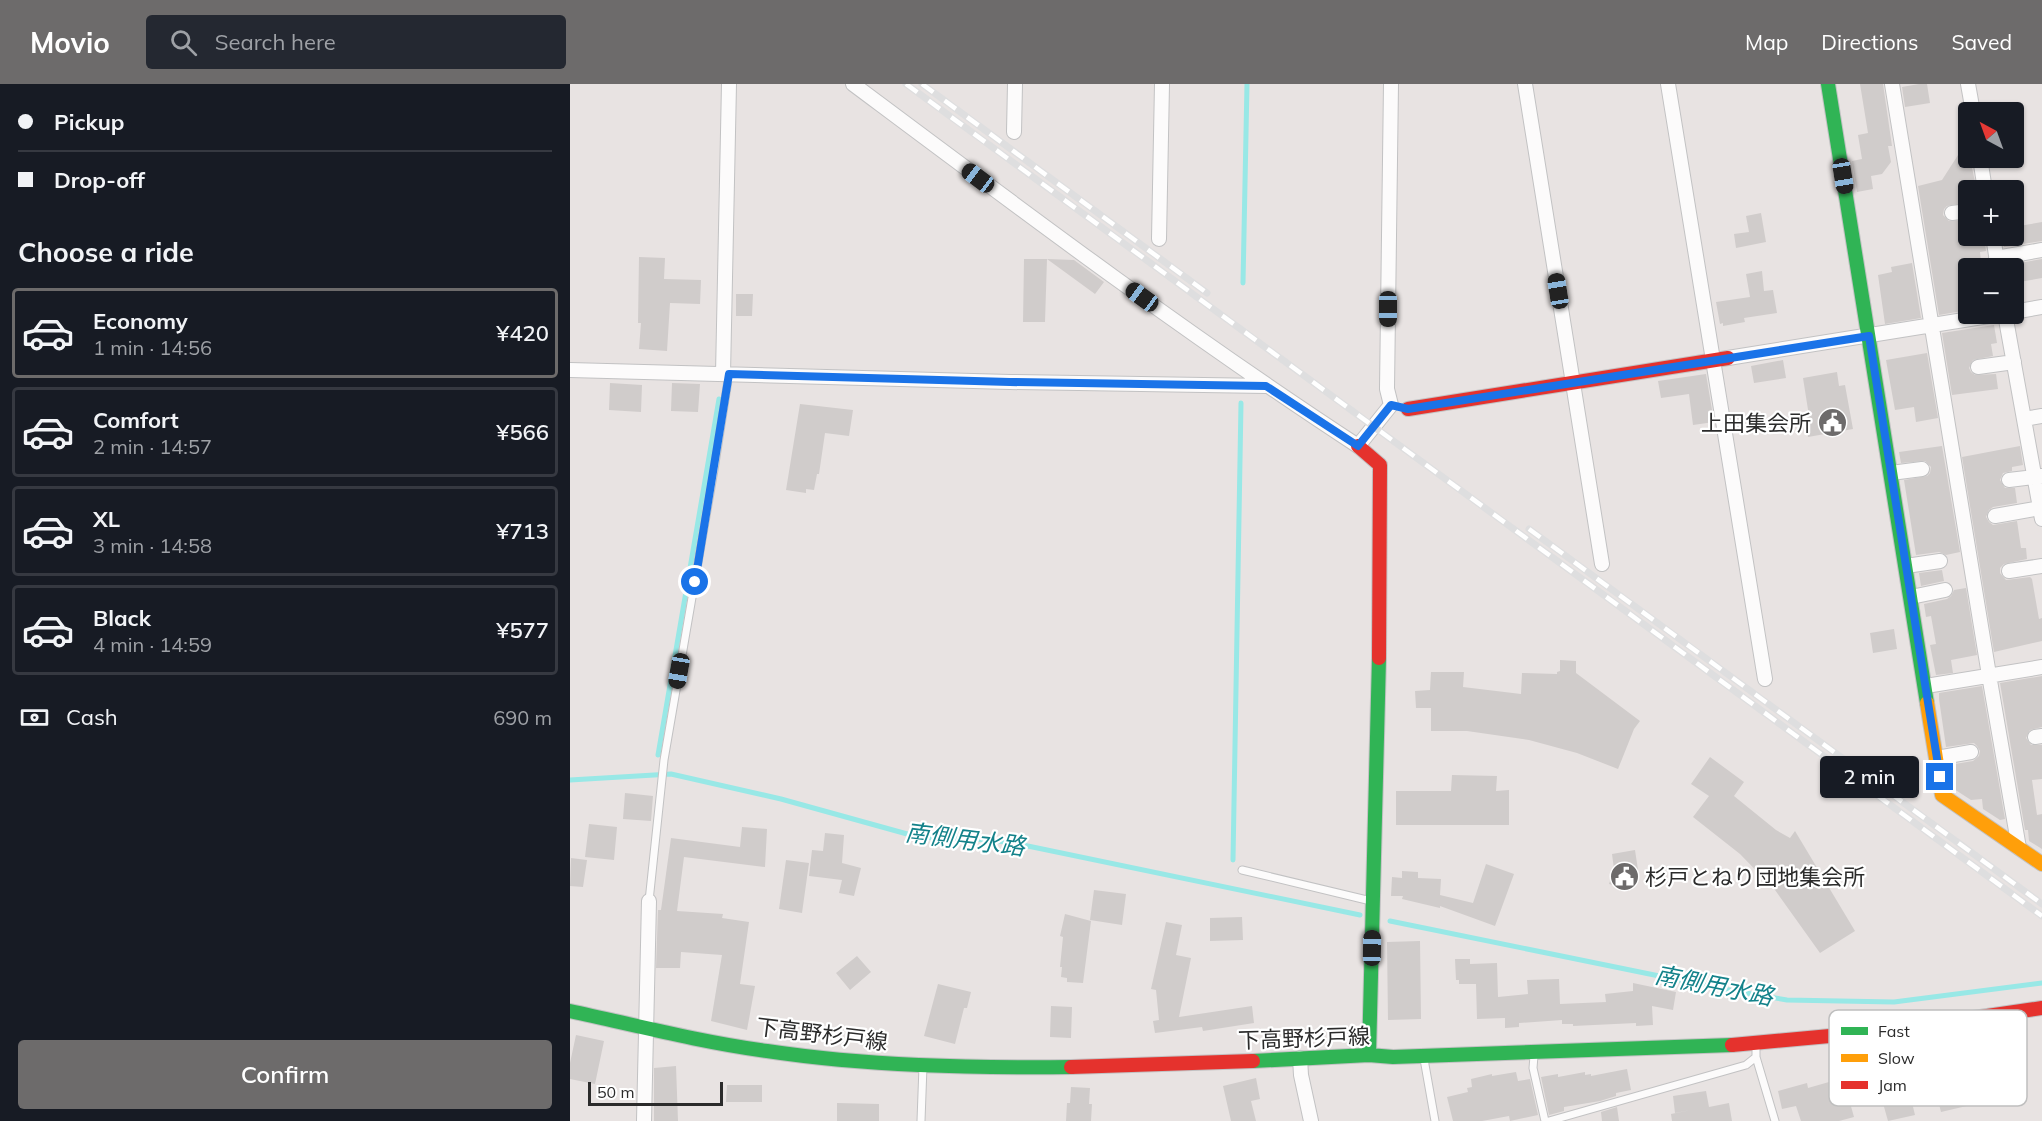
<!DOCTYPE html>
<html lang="en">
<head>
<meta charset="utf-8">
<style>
  body { margin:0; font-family:Mulish,"Noto Sans JP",sans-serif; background:#242831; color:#f1f3f6; height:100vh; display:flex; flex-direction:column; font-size:22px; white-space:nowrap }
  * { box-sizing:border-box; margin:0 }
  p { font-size:20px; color:#9ea1a6 }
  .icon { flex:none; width:33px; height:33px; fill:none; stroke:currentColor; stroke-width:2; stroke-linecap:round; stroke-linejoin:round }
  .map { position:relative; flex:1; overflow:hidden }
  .side { display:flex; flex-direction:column; background:#171b24; width:570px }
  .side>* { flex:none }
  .guide { display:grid; align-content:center; height:132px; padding:0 18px; background:#171b24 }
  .needle { width:39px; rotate:319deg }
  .tools { position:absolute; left:1388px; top:18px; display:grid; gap:12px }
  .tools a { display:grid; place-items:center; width:66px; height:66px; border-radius:6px; background:#171b24; box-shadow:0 2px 4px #0004; font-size:30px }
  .scale { position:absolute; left:18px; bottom:15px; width:135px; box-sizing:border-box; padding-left:6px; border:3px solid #2b2b2b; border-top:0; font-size:16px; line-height:21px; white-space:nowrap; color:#2b2b2b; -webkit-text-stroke:4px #fff; paint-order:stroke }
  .end { position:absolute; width:27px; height:27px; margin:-14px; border:8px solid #1a73e8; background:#fff; box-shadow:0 0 0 3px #fff }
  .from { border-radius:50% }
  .bubble { position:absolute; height:42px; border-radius:6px; background:#171b24; box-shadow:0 2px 4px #0004; font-size:20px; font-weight:600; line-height:42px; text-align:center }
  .car { position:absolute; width:18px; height:36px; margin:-18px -9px; border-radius:8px; box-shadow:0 0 4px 2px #0007; background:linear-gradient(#222 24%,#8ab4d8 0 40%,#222 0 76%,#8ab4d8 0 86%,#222 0) }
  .guide b { display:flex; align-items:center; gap:21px; height:57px; font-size:22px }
  .guide b+b { border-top:2px solid #363941 }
  .guide i { width:15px; height:15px; background:#f1f3f6 }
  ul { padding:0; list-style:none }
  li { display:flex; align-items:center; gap:18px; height:90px; margin:0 12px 9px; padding:0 6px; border:3px solid #363941; border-radius:6px }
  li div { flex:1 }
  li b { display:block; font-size:22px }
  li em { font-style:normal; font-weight:600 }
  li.active { border-color:#6d6b6b }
  li>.icon { width:54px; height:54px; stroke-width:1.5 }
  h2 { padding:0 18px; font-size:27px; line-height:72px }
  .pay { display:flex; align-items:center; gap:15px; height:66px; padding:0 18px; font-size:22px }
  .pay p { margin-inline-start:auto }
  .button { display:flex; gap:12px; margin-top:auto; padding:12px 18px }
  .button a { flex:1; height:69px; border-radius:6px; background:#6d6b6b; color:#fff; font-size:24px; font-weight:600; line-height:69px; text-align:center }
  header { display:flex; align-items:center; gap:36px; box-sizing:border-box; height:84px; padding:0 30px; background:#6d6b6b; color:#fff }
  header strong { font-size:28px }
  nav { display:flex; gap:33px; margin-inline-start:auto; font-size:21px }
  .search { width:420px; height:54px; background:#242831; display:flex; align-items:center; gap:15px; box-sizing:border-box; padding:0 21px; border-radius:6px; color:#9ea1a6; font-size:22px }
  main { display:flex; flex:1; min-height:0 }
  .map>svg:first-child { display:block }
</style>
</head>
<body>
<header>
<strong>Movio</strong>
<div class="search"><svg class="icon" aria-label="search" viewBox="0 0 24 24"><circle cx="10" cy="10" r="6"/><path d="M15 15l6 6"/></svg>Search here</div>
<nav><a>Map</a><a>Directions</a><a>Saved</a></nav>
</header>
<main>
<section class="side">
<div class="guide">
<b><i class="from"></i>Pickup</b>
<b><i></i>Drop-off</b>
</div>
<h2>Choose a ride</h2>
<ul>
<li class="active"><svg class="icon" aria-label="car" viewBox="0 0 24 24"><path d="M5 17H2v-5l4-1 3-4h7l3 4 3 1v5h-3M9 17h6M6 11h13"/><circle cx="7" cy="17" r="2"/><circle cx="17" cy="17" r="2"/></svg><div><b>Economy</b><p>1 min · 14:56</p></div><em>¥420</em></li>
<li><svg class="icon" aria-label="car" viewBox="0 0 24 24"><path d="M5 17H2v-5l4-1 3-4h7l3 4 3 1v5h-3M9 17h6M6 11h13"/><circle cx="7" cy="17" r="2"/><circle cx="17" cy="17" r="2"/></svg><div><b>Comfort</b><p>2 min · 14:57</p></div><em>¥566</em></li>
<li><svg class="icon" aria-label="car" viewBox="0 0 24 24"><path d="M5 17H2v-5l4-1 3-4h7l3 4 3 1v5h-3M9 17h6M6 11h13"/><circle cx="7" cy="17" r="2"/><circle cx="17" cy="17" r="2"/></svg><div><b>XL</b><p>3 min · 14:58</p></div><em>¥713</em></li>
<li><svg class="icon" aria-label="car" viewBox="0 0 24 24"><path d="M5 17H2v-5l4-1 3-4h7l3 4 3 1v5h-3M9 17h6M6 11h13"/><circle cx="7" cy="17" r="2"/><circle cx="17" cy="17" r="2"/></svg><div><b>Black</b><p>4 min · 14:59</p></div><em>¥577</em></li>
</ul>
<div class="pay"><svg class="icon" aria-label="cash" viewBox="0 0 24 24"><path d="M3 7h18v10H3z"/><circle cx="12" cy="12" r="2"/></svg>Cash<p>690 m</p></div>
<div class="button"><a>Confirm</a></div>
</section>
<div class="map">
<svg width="1472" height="1037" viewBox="0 0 1472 1037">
  <rect width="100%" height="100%" fill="#e8e3e2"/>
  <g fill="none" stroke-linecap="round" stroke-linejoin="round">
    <path stroke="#98e8e6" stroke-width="5" d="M673 199 677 0
      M88 671 149 315
      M0 696 101 690 211 715 348 753 422 756 453 761 790 831
      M663 776 671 319
      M820 837 1153 905 1217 916 1324 918 1472 899"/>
  </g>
  <path fill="#d0cccb" d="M1290 0H1313L1322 62H1318L1321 78 1312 90 1301 92 1303 105 1287 108 1282 77 1292 75 1288 51 1298 49Z
    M1349 0H1357L1360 19 1335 23 1332 3Z
    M1397 57 1398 74H1400L1405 98H1401L1402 106H1398V118L1377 122 1374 125 1373 131 1379 137 1398 136V152H1414L1416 167 1410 168 1411 178 1396 181 1398 194V226L1369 231 1348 102 1372 96Z
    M1191 129 1196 158 1166 164 1164 150 1179 148 1176 132Z
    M1472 138V157L1434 163 1432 152H1443V143Z
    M69 173 95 174 94 195 131 196 130 220 100 219 97 267 69 265 71 239H68Z
    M454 175H477L475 238H453Z
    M477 175 504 176 534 198 525 210Z
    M1472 175V194L1443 199V180Z
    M1342 179 1351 234 1315 240 1308 191 1322 188 1321 183Z
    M1192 187 1194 207 1203 206 1207 229 1174 234 1175 238 1153 242V239L1150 240 1146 218 1180 213 1176 190Z
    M166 210H183L182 232H166Z
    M1424 241 1427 259 1421 260 1423 272 1403 276 1399 284 1401 288 1405 291 1426 290 1428 305 1382 311 1372 249Z
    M1357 269 1368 334 1346 338 1344 323 1325 326 1316 276Z
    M1213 276 1216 294 1184 299 1181 282Z
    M1267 288 1269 302 1275 301 1283 345 1238 353 1235 332H1239L1233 294Z
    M1136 290 1144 338 1123 341 1119 310 1091 314 1088 297Z
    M40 299 72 301 71 328 39 326Z
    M102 299 130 300 128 328 101 327Z
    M230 320 283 326 279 352 255 349 249 390H247L244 406 236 405V409L216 406Z
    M1372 362 1390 468 1376 471 1369 468 1346 471 1334 396 1357 392 1360 389 1361 383 1355 377 1331 379 1329 368Z
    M1450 362 1453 381 1442 383V387L1433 389 1430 396 1435 404H1445L1447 419 1423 423 1419 426 1416 433 1419 438 1423 441 1447 437 1451 464H1456L1457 475 1434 480 1430 484V489L1436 496 1460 493 1462 495 1469 535 1472 534V557L1424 568 1392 373Z
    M1372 486 1374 497 1351 502 1349 489Z
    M1396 504 1407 571 1381 576 1383 589 1366 591 1360 561 1366 560 1361 532 1356 533 1354 520 1377 515 1381 512 1384 506Z
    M1324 545 1327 565 1303 569 1300 549Z
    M990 576 1006 577V589L1070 637 1064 645 1048 685 1007 669 959 656 897 647H861V624H846L845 607 860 606 861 588H894L893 603 951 610 952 589 987 590V588L990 587Z
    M1472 592V643L1460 646 1456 654 1461 661H1472V695L1462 696 1467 731 1472 730V765L1459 757 1458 746H1455L1430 599Z
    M1412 602 1435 735 1430 736 1413 725 1412 715 1401 716 1384 705 1379 681 1403 677 1409 672 1410 667 1407 662 1404 659 1376 663 1369 615V609Z
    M1140 673 1174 698 1164 712 1206 746 1220 754 1225 747 1285 847 1250 869 1205 806 1170 770 1123 733 1139 712 1121 700Z
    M882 691 927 692 926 707 939 706V741H826V707H881Z
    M55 709 83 712 81 737 53 735Z
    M19 740 47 743 44 776 15 773Z
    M172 743 197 745 195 783 114 773 107 827 153 830 152 834 179 838 170 900 185 902 177 946 141 937 152 871 111 868 110 884H86L88 826H91L101 754 170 763Z
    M255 749 274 751 272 779 291 784 284 812 269 809 272 796 239 792 242 766 253 767Z
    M1065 766 1068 786 1062 806 1039 800 1044 785 1042 770Z
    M1 774 17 776 13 803 0 802Z
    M216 776 239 779 232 829 209 825Z
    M916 780 944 790 925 842 870 822V824L832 815 833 812H821L822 793 832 794V787L848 788V794L871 795 870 811 903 819Z
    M524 806 556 810 552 841 520 836Z
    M495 830 521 837 513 899 497 898V894L491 893 492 883H490L493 853 490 852Z
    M672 833 673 856 640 857V834Z
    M596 838 612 841 606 871 621 874 609 933 682 922 684 939 633 947 632 943 585 949 583 937 589 936 586 906 581 905Z
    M850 857 851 935 818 936 817 858Z
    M287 872 301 888 280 906 266 889Z
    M885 875H900V880L927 879 928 913 958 910 957 896 989 895 990 920 1036 918 1035 910 1063 907V899L1106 908 1103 926 1082 922 1083 941 1066 942V939L1003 942V940H992V936L949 939V943L935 944V934L907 935 906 900H889V896H886Z
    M368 900 401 908 397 924H394L385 960 354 952Z
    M481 922 502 923 501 954 480 953Z
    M1432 950 1437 1000H1442L1443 1018 1418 1021V1017L1371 1028 1355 965 1400 955Z
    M6 951 34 957 25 1000 0 995V979Z
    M106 982 108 1037H84V984Z
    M1057 985 1061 1006 1046 1009V1012L1030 1017 994 1023V1027L979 1031 971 993 988 990V993L1015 988V991L1021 990V992Z
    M946 988 948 997 960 995 968 1031 940 1037 939 1032 912 1037H883L877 1013 898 1008 897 1004 902 1003 901 995 922 990V992Z
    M1335 990 1345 1031 1318 1037 1307 998Z
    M686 994 690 1015 681 1017 686 1037H661L653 1002Z
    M1273 994 1284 1033 1269 1037H1231L1226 1022 1212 1025 1208 1007 1237 999 1238 1004Z
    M157 1001H192V1018H156Z
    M501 1003 520 1004 519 1020H522L521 1037H496L497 1019H500Z
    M1136 1007 1139 1023 1159 1019 1162 1037H1102L1101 1030 1121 1026 1105 1029 1103 1012Z
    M267 1019 309 1020V1037H267Z
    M1047 1023 1049 1037H1032L1031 1028Z"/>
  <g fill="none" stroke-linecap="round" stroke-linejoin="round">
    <defs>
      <path id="lane" d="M672 786 801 817
        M79 817 94 676 144 386 159 290
        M964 972 963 984 975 1037
        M1186 973 1205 1037
        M854 975 865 1037
        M351 1037 353 982
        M979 1037 1176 981 1186 973V962"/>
      <path id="street" d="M283 0C449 124 615 249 788 362L821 321
        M955 0 1032 480
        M1098 0 1195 595
        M1322 0 1419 591 1449 764
        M1398 0 1403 28
        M444 48 445 0
        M1410 74 1415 106
        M1382 129 1398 127
        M1423 152 1428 184
        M589 155 592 0
        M1426 174 1472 166
        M1443 228 1472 223
        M1435 230 1472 435
        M1158 274 1431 230
        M1408 283 1444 278
        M0 286 440 298 696 302
        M153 290 159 0
        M821 321 817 305 821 0
        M1454 335 1472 332
        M1321 389 1352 385
        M1439 396 1472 392
        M1425 432 1470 424
        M1336 482 1370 477
        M1439 487 1472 482
        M1341 513 1375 506
        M1356 602 1472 583
        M1465 653 1472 652
        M1367 674 1401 668
        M730 974 731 991 741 1037
        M74 1037 79 817"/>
      <path id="fast" d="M1258 0 1357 619
        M0 927C65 941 130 958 197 967 297 982 400 984 501 983
        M799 971 809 574
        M683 977 799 971 823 973 1162 961"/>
      <path id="slow" d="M1357 619 1372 711 1472 780"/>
      <path id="jam" d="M838 325 1158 274
        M788 362 810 381 809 574
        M1162 961 1314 947 1472 924
        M501 983 683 977"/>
    </defs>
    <use href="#lane" stroke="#c2c2c3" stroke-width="9"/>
    <use href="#street" stroke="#c2c2c3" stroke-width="16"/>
    <use href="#fast" stroke="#c2c2c3" stroke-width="16"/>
    <use href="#slow" stroke="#c2c2c3" stroke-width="16"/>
    <use href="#jam" stroke="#c2c2c3" stroke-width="16"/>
    <use href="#lane" stroke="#fcfbfb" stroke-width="7"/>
    <use href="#street" stroke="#fcfbfb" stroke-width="14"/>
    <use href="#fast" stroke="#30b455" stroke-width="14"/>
    <use href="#slow" stroke="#ff9f0a" stroke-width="14"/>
    <use href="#jam" stroke="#e5322d" stroke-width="14"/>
    <defs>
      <path id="rail" d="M336 0 1472 832
        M352 0 637 209
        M959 445 1472 820"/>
    </defs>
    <use href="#rail" stroke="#dededf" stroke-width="7"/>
    <use href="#rail" stroke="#fff" stroke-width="4.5" stroke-dasharray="14" stroke-linecap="butt"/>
  </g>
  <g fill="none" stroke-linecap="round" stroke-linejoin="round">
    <path stroke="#1a73e8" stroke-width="8" d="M125 498 159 290 440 298 696 302 788 362 821 321 838 325 1299 252 1370 693"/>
  </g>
  <defs>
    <symbol id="civic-disc" viewBox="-11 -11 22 22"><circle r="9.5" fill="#6d6b6b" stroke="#fff"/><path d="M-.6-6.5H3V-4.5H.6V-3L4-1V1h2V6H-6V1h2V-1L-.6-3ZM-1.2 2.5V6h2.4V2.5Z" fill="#fff"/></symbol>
  </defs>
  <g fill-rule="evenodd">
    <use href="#civic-disc" x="1246" y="322" width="33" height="33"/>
    <use href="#civic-disc" x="1038" y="776" width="33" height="33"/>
  </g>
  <g text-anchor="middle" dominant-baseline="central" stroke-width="4.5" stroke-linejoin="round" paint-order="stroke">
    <g font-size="22" fill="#2b2b2b" stroke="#fff" text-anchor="end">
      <text x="1241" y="339">上田集会所</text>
      <text x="1075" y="793" text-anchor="start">杉戸とねり団地集会所</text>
    </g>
    <g font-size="22" fill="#2b2b2b" stroke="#fff">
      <text transform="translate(252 950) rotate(7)">下高野杉戸線</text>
      <text transform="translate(734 954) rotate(-2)">下高野杉戸線</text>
    </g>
    <g font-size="24" font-style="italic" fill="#13828a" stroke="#fff">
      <text transform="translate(395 755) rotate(7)">南側用水路</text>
      <text transform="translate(1144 901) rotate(11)">南側用水路</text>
    </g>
  </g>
  <rect x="1259" y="926" width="198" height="96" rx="9" fill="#fff" stroke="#bfbfbf" stroke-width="1.5"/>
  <rect x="1271" y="943" width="27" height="8" fill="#30b455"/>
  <rect x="1271" y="970" width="27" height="8" fill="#ff9f0a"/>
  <rect x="1271" y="997" width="27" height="8" fill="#e5322d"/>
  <g font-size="16" fill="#2b2b2b">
    <text x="1308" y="953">Fast</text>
    <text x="1308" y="980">Slow</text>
    <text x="1308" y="1007">Jam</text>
  </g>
</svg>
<div class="tools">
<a><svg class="needle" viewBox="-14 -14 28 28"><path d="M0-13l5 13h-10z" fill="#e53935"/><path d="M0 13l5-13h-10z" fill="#9ea1a6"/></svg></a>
<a>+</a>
<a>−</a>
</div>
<div class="scale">50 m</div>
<i class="end from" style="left:125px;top:498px"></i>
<i class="end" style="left:1370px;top:693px"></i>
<div class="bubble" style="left:1250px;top:672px;width:99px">2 min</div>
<i class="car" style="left:1273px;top:92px;rotate:171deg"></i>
<i class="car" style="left:408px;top:94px;rotate:307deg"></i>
<i class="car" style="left:988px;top:207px;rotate:351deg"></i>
<i class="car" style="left:572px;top:213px;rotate:306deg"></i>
<i class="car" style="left:818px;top:225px;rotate:180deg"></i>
<i class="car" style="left:109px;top:587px;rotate:190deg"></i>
<i class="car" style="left:802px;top:864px;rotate:1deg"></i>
</div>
</main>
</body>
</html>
